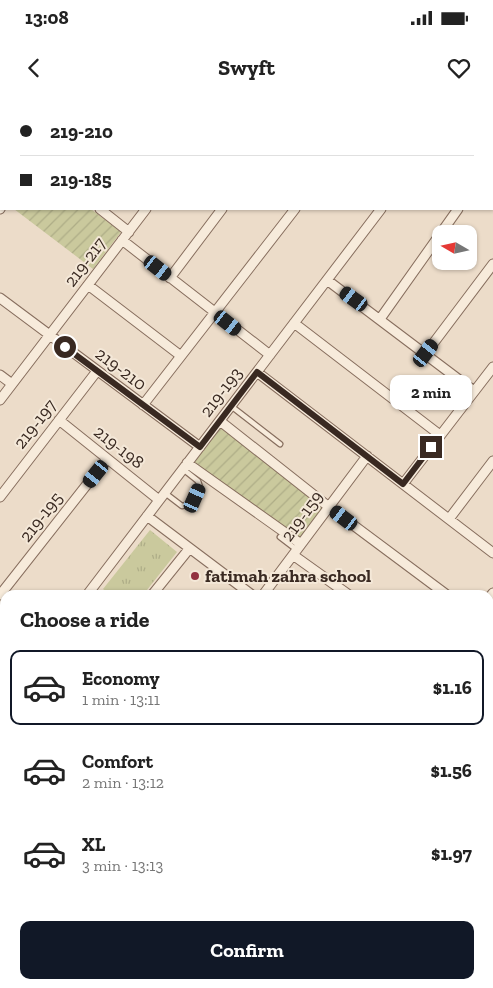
<!DOCTYPE html>
<html lang="en">
<head>
<meta charset="utf-8">
<style>
  body { margin:0; font-family:"Zilla Slab",serif; background:#f2f2f2; color:#222; height:100vh; display:flex; flex-direction:column; font-size:19px; white-space:nowrap }
  * { box-sizing:border-box; margin:0 }
  p { font-size:16px; color:#767676 }
  .icon { flex:none; width:28px; height:28px; fill:none; stroke:currentColor; stroke-width:2; stroke-linecap:round; stroke-linejoin:round }
  .map { position:relative; flex:1; overflow:hidden }
  .panel { position:absolute; left:0px; top:490px; width:494px; height:399px; display:flex; flex-direction:column; background:#fff; border-radius:15px 15px 0 0; box-shadow:0 1px 4px #0004 }
  .panel>* { flex:none }
  .hud { position:absolute; left:0px; top:0px; width:494px; height:110px; box-shadow:0 1px 4px #0004; display:grid; align-content:center; height:110px; padding:0 20px; background:#fff }
  .needle { width:32px; rotate:279deg }
  .buttons { position:absolute; left:432px; top:125px; display:grid; gap:10px }
  .buttons a { display:grid; place-items:center; width:45px; height:45px; border-radius:10px; background:#fff; box-shadow:0 1px 4px #0004; font-size:25px }
  .end { position:absolute; width:22px; height:22px; margin:-11px; border:6px solid #392921; background:#fff; box-shadow:0 0 0 2px #fff }
  .from { border-radius:50% }
  .bubble { position:absolute; height:35px; border-radius:10px; background:#fff; box-shadow:0 1px 4px #0004; font-size:16px; font-weight:700; line-height:35px; text-align:center }
  .car { position:absolute; width:15px; height:30px; margin:-15px -8px; border-radius:6px; box-shadow:0 0 4px 1px #0007; background:linear-gradient(#222 24%,#8ab4d8 0 40%,#222 0 76%,#8ab4d8 0 86%,#222 0) }
  .hud b { display:flex; align-items:center; gap:18px; height:48px; font-size:19px }
  .hud b+b { border-top:1px solid #e0e0e0 }
  .hud i { width:12px; height:12px; background:#222 }
  ul { padding:0; list-style:none }
  li { display:flex; align-items:center; gap:15px; height:75px; margin:0 10px 8px; padding:0 10px; border:2px solid transparent; border-radius:10px }
  li div { flex:1 }
  li b { display:block; font-size:19px }
  li em { font-style:normal; font-weight:700 }
  li.active { border-color:#111827 }
  li>.icon { width:45px; height:45px; stroke-width:1.5 }
  h2 { padding:0 20px; font-size:22px; line-height:60px }
  .cta { display:flex; gap:10px; margin-top:auto; padding:10px 20px }
  .cta a { flex:1; height:58px; border-radius:10px; background:#111827; color:#fff; font-size:20px; font-weight:700; line-height:58px; text-align:center }
  .status { display:flex; justify-content:space-between; align-items:center; height:35px; padding:0 25px; background:#fff; direction:ltr }
  .status svg { height:14px; fill:currentColor }
  header { display:flex; justify-content:space-between; align-items:center; height:65px; padding:0 20px; background:#fff; font-size:22px; font-weight:700 }
  .map>svg:first-child { display:block }
</style>
</head>
<body>
<div class="status"><b>13:08</b><svg viewBox="0 0 49 12"><path d="M0 12V9h3v3zM5 12V6h3v6zM10 12V3h3v9zM15 12V0h3v12zM26 1h20v11H26zM47 4h2v5h-2z"/></svg></div>
<header><svg class="icon" aria-label="back" viewBox="0 0 24 24"><path d="M15 5l-7 7 7 7"/></svg>Swyft<svg class="icon" aria-label="heart" viewBox="0 0 24 24"><path d="M12 20l-8-8c-3-5 5-10 8-4 3-6 11-1 8 4z"/></svg></header>
<div class="map">
<svg width="493" height="888" viewBox="0 0 493 888">
  <defs>
    <pattern id="park-tufts" width="24" height="20" patternUnits="userSpaceOnUse" patternTransform="scale(1.25)"><rect width="24" height="20" fill="#cac99d"/><path d="M3 7l-1-3M5 7V3M7 7l1-3M15 17l-1-3M17 17v-4M19 17l1-3" fill="none" stroke="#aead87"/></pattern>
    <pattern id="garden-furrows" width="10" height="10" patternUnits="userSpaceOnUse" patternTransform="scale(1.25)"><rect width="10" height="10" fill="#cac99d"/><path d="M-1 1l2-2M0 10L10 0M9 11l2-2" fill="none" stroke="#aead87"/></pattern>
  </defs>
  <rect width="100%" height="100%" fill="#ecdcc9"/>
  <path fill="url(#park-tufts)" d="M150 430 177 452 143 495H111L103 489Z"/>
  <path fill="url(#garden-furrows)" d="M14 109H91L121 132 93 169Z
    M219 322 325 408 301 440 187 363Z
    M0 781 5 785V831L0 838Z"/>
  <g fill="none" stroke-linecap="round" stroke-linejoin="round">
    <defs>
      <path id="service" d="M231 306 280 344
        M165 393 182 406C193 405 196 396 200 387L198 381 183 369
        M280 437 297 450"/>
      <path id="minor" d="M159 0 160 1
        M262 0 263 1
        M79 1 80 0
        M229 1 230 0
        M0 5 1 3
        M0 29 1 30
        M492 36 493 35
        M0 109 1 107
        M100 109 129 132
        M122 140 270 255
        M170 178 222 109
        M327 180 474 291
        M88 185 181 256
        M0 198 200 347
        M380 219 458 109
        M294 223 440 335
        M426 253 493 164
        M257 272 493 453
        M0 275 12 284
        M0 300 146 109
        M143 305 295 109
        M59 320 159 400
        M220 321 329 407 447 495
        M187 363 301 444
        M403 384 493 267
        M0 397 97 271
        M147 416 252 495
        M449 419 493 361
        M293 455 349 495
        M0 495 107 359
        M87 495 381 109
        M152 495 189 449
        M263 495 367 356
        M489 498 493 493
        M0 533 5 537
        M489 594 493 589
        M489 602 493 606
        M0 610 5 603
        M489 678 493 681
        M0 696 5 700
        M489 755 493 759
        M0 773 5 777
        M489 828 493 832
        M0 838 5 842
        M0 853 5 847
        M489 859 493 854
        M245 884 250 888
        M462 884 467 888
        M49 888 52 884
        M137 888 140 884
        M215 888 219 884"/>
      <path id="tertiary" d="M388 0 390 1
        M492 69H493
        M0 615 5 619
        M351 884 357 888"/>
    </defs>
    <use href="#service" stroke="#876e5e" stroke-width="7"/>
    <use href="#minor" stroke="#876e5e" stroke-width="11"/>
    <use href="#tertiary" stroke="#876e5e" stroke-width="14"/>
    <use href="#service" stroke="#f7ebdb" stroke-width="4.5"/>
    <use href="#minor" stroke="#f7ebdb" stroke-width="9"/>
    <use href="#tertiary" stroke="#f7ebdb" stroke-width="11"/>
  </g>
  <g fill="none" stroke-linecap="round" stroke-linejoin="round">
    <path stroke="#392921" stroke-width="6" d="M65 247 200 347 257 272 403 384 431 347"/>
  </g>
  <circle fill="#923240" stroke="#f4e8d8" stroke-width="2" cx="195" cy="476" r="5"/>
  <g text-anchor="middle" dominant-baseline="central" stroke-width="4" stroke-linejoin="round" paint-order="stroke">
    <g font-size="18" fill="#392921" stroke="#f4e8d8">
      <text transform="translate(85 162) rotate(-53)">219-217</text>
      <text transform="translate(121 269) rotate(37)">219-210</text>
      <text transform="translate(221 292) rotate(-53)">219-193</text>
      <text transform="translate(35 324) rotate(-52)">219-197</text>
      <text transform="translate(119 347) rotate(38)">219-198</text>
      <text transform="translate(302 416) rotate(-54)">219-159</text>
      <text transform="translate(41 417) rotate(-52)">219-195</text>
    </g>
    <g font-size="18" font-weight="bold" fill="#392921" stroke="#f4e8d8" text-anchor="start">
      <text x="205" y="476">fatimah zahra school</text>
    </g>
  </g>
</svg>
<div class="buttons">
<a><svg class="needle" viewBox="-14 -14 28 28"><path d="M0-13l5 13h-10z" fill="#e53935"/><path d="M0 13l5-13h-10z" fill="#767676"/></svg></a>
</div>
<i class="end from" style="left:65px;top:247px"></i>
<i class="end" style="left:431px;top:347px"></i>
<div class="bubble" style="left:390px;top:275px;width:82px">2 min</div>
<i class="car" style="left:158px;top:168px;rotate:128deg"></i>
<i class="car" style="left:354px;top:199px;rotate:306deg"></i>
<i class="car" style="left:228px;top:223px;rotate:128deg"></i>
<i class="car" style="left:426px;top:253px;rotate:37deg"></i>
<i class="car" style="left:96px;top:374px;rotate:219deg"></i>
<i class="car" style="left:195px;top:398px;rotate:24deg"></i>
<i class="car" style="left:344px;top:418px;rotate:307deg"></i>
<div class="hud">
<b><i class="from"></i>219-210</b>
<b><i></i>219-185</b>
</div>
<section class="panel">
<h2>Choose a ride</h2>
<ul>
<li class="active"><svg class="icon" aria-label="car" viewBox="0 0 24 24"><path d="M5 17H2v-5l4-1 3-4h7l3 4 3 1v5h-3M9 17h6M6 11h13"/><circle cx="7" cy="17" r="2"/><circle cx="17" cy="17" r="2"/></svg><div><b>Economy</b><p>1 min · 13:11</p></div><em>$1.16</em></li>
<li><svg class="icon" aria-label="car" viewBox="0 0 24 24"><path d="M5 17H2v-5l4-1 3-4h7l3 4 3 1v5h-3M9 17h6M6 11h13"/><circle cx="7" cy="17" r="2"/><circle cx="17" cy="17" r="2"/></svg><div><b>Comfort</b><p>2 min · 13:12</p></div><em>$1.56</em></li>
<li><svg class="icon" aria-label="car" viewBox="0 0 24 24"><path d="M5 17H2v-5l4-1 3-4h7l3 4 3 1v5h-3M9 17h6M6 11h13"/><circle cx="7" cy="17" r="2"/><circle cx="17" cy="17" r="2"/></svg><div><b>XL</b><p>3 min · 13:13</p></div><em>$1.97</em></li>
</ul>
<div class="cta"><a>Confirm</a></div>
</section>
</div>
</body>
</html>
